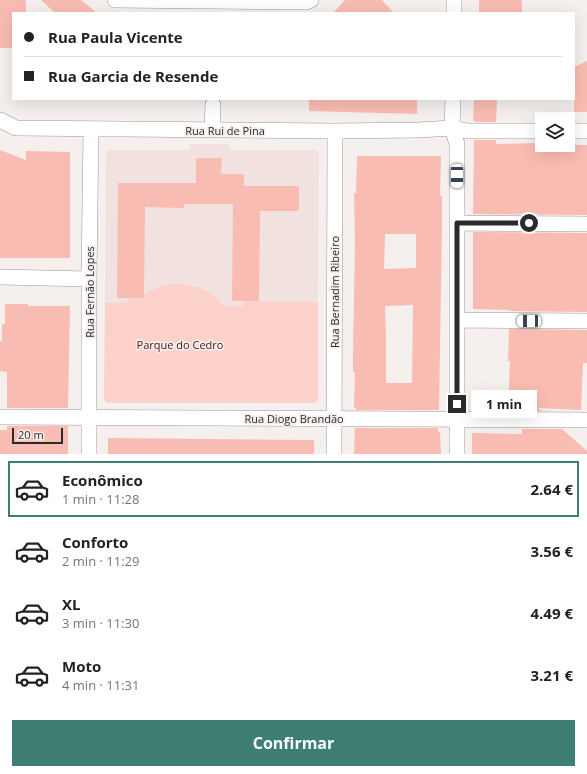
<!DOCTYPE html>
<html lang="pt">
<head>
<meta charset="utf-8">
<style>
  body { margin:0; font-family:"Open Sans",sans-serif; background:#f6f6f6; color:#222; height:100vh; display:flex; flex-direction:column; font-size:15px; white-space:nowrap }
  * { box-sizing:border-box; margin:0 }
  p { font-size:13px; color:#767676 }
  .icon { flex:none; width:22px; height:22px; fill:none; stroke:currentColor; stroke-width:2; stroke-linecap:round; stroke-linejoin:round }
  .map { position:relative; height:454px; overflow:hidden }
  .panel { display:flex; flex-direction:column; background:#fff; flex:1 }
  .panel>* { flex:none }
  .top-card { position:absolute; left:12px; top:12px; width:563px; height:88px; border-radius:0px; box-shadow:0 4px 16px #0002; display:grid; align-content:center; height:88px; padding:0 12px; background:#fff }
  .fabs { position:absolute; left:535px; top:112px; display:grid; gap:8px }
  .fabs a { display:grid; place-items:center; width:40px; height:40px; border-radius:0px; background:#fff; box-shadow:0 4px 16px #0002; font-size:20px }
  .scale { position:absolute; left:12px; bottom:10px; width:51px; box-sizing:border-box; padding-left:4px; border:2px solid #2c2a2a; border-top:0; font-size:11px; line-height:14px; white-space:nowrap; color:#2c2a2a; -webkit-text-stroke:3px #f5efee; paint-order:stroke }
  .end { position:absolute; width:18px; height:18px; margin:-9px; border:5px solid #2c2a2a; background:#fff; box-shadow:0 0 0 2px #fff }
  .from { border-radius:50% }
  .bubble { position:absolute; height:28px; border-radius:0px; background:#fff; box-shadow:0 4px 16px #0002; font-size:13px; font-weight:700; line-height:28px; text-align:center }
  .car { position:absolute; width:12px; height:24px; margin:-12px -6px; border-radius:5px; box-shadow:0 0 3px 1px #0007; background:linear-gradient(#fff 24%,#345 0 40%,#fff 0 76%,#345 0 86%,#fff 0) }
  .top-card b { display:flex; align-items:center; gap:14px; height:38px; font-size:15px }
  .top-card b+b { border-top:1px solid #e0e0e0 }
  .top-card i { width:10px; height:10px; background:#222 }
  ul { padding:7px 0 0; list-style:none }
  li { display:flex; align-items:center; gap:12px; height:56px; margin:0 8px 6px; padding:0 4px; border:2px solid transparent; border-radius:0px }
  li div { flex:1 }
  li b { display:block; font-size:15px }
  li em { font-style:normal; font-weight:700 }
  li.on { border-color:#3c7f72 }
  li>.icon { width:36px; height:36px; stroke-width:1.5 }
  .cta { display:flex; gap:8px; margin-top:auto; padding:8px 12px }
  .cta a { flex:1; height:46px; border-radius:0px; background:#3c7f72; color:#fff; font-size:16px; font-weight:700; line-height:46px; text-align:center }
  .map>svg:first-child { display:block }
</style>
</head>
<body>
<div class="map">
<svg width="587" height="454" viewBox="0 0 587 454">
  <rect width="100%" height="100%" fill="#f5efee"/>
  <path fill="#f1e2e0" d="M190 144H229V150H316L318 152 319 154 318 302 243 301V307H226L220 300 212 294 203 288 193 285 183 284H172L144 298 128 303H105L106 152 109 150H190Z"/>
  <path fill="#fbd1ca" d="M172 284C195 283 211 289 226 307H243V301L318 302V399L315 403H108L104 400 105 303H128V298H144V295C153 289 162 286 172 284Z"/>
  <path fill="#f9bcb2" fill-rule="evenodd" d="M0 0H26V13H13V48H0Z
    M41 0H81L97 13H55Z
    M345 0H382L394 13H333Z
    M479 0H522V13H479Z
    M587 61V112H574V67Z
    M309 99H417V114L309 111Z
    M474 99H497L496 122H475V121H473Z
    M474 140H496V144L542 143V145H587V215L473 214Z
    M0 150 26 160V151L70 152V258H0Z
    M357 156H441L440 196H442V224L439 410H356V408H354L355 372H353V353L355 242 354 193H356ZM385 234H416V268L384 269ZM413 305 412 383H386V339L385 306Z
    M196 158H222L221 174H244V186H299V211H260L259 301H232L233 204H184V208L145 207 144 298H117L118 183H196Z
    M473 232 587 233V312L509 311V310L473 309Z
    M5 304H28V306H70L68 408H7V372L0 371V341H2V324H5Z
    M509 329 587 330V363H583L581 410 538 408 541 411H522V409L508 408 510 361H508Z
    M7 426H68V454H0V430H7Z
    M355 428H438V432H440L441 454H354Z
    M522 429H562L587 451V454H472V433L522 434Z
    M108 438 314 440V454H108Z"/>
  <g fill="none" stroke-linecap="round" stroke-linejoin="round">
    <defs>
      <path id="street" d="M115 0 306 2 311 0
        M454 13V0
        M453 99 452 128 457 144V454
        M0 120 16 128 335 131 419 130 452 128 468 131H542
        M212 130 213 105
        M568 131H587
        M457 223 587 224
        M0 277 89 279
        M457 320 587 321
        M0 417 587 420
        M89 454V279L91 129
        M334 454 335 131"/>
    </defs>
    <use href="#street" stroke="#9b9695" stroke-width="16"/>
    <use href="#street" stroke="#fff" stroke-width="15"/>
  </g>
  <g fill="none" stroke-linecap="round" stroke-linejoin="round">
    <path stroke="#2c2a2a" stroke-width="5" d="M457 404V223H529"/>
  </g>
  <g text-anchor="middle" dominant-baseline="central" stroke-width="3.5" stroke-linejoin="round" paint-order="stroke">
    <g font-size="11" fill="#2c2a2a" stroke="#f5efee">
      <text x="225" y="130">Rua Rui de Pina</text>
      <text transform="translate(89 292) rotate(-90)">Rua Fernão Lopes</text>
      <text transform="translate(334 292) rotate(-90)">Rua Bernadim Ribeiro</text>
      <text x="294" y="418">Rua Diogo Brandão</text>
    </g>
    <g font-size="11" fill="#540e08" stroke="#f5efee">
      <text x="180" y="344">Parque do Cedro</text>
    </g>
  </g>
</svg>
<div class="fabs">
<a><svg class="icon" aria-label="layers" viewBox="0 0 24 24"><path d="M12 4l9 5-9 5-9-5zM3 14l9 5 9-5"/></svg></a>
</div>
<div class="scale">20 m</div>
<i class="end from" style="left:529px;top:223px"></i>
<i class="end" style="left:457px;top:404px"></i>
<div class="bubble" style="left:471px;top:390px;width:66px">1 min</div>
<i class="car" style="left:457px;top:176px;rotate:180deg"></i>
<i class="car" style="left:529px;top:321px;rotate:270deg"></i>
<div class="top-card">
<b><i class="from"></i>Rua Paula Vicente</b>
<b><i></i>Rua Garcia de Resende</b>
</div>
</div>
<section class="panel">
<ul>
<li class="on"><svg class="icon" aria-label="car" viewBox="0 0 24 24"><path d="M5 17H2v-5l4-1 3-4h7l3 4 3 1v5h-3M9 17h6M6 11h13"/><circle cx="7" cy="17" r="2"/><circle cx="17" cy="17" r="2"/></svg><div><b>Econômico</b><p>1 min · 11:28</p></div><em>2.64 €</em></li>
<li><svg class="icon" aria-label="car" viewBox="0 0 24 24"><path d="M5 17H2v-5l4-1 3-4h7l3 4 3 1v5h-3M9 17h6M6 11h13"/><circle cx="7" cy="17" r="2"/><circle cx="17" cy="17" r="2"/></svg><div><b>Conforto</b><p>2 min · 11:29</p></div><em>3.56 €</em></li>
<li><svg class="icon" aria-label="car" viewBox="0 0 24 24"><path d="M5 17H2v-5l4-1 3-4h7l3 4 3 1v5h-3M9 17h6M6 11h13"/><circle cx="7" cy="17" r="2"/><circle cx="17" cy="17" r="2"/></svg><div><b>XL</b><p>3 min · 11:30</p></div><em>4.49 €</em></li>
<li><svg class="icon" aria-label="car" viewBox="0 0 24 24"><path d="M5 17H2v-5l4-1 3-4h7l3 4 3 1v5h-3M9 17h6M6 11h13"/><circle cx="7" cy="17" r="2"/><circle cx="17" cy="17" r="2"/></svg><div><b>Moto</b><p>4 min · 11:31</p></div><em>3.21 €</em></li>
</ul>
<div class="cta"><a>Confirmar</a></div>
</section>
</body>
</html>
